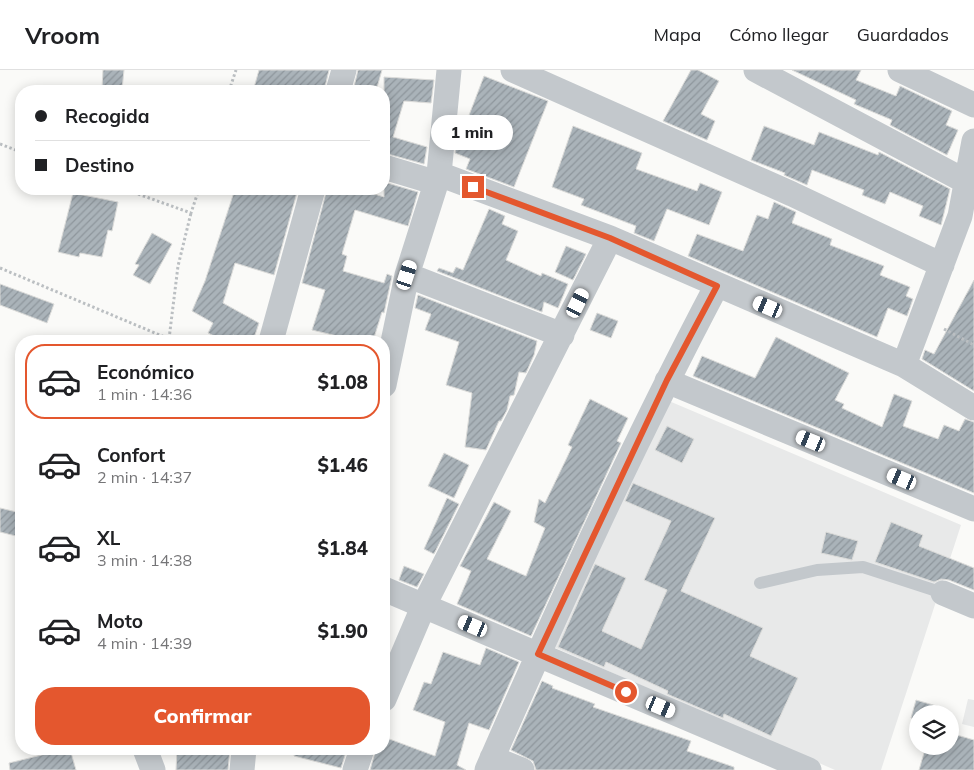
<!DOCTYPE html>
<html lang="es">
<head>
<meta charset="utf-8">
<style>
  body { margin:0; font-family:Mulish,sans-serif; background:#f6f6f6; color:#202124; height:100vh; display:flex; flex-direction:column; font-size:19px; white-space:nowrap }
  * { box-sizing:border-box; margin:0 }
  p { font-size:16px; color:#757577 }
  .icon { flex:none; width:28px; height:28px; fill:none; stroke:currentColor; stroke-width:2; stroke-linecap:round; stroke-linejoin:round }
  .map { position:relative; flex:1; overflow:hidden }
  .drawer { position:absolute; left:15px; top:265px; width:375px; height:420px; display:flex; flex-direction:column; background:#fff; border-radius:20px; box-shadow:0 2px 12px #0003 }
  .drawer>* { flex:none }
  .guide { position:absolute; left:15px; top:15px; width:375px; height:110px; border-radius:20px; box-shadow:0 2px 12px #0003; display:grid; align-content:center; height:110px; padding:0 20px; background:#fff }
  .buttons { position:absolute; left:909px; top:635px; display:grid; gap:10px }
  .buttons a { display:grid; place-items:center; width:50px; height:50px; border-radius:50%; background:#fff; box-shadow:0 2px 12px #0003; font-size:25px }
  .end { position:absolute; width:22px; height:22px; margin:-11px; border:6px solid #e4572e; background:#fff; box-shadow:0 0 0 2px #fff }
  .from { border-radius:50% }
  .bubble { position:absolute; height:35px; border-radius:18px; background:#fff; box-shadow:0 2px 12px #0003; font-size:16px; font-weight:800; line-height:35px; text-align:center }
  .car { position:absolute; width:15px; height:30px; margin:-15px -8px; border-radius:6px; box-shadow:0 0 4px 1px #0007; background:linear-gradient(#fff 24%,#345 0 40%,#fff 0 76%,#345 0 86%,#fff 0) }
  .guide b { display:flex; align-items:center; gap:18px; height:48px; font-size:19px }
  .guide b+b { border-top:1px solid #e0e0e0 }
  .guide i { width:12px; height:12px; background:#202124 }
  ul { padding:9px 0 0; list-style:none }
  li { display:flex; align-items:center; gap:15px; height:75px; margin:0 10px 8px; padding:0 10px; border:2px solid transparent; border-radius:20px }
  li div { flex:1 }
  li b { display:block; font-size:19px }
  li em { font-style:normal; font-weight:800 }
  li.on { border-color:#e4572e }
  li>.icon { width:45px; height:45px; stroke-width:1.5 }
  .action { display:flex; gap:10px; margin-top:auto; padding:10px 20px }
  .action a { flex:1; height:58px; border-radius:20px; background:#e4572e; color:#fff; font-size:20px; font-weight:800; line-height:58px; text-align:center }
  header { display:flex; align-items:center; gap:30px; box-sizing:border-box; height:70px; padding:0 25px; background:#fff; border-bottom:1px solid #e0e0e0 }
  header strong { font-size:24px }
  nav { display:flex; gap:28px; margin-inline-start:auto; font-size:18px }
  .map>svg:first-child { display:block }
</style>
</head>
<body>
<header>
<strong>Vroom</strong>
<nav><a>Mapa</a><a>Cómo llegar</a><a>Guardados</a></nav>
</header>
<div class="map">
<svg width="974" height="700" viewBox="0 0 974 700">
  <defs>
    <pattern id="building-hatch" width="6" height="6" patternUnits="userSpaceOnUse" patternTransform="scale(1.25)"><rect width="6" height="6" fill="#aab3b9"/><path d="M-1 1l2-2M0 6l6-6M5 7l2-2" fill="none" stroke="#8e969c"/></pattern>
  </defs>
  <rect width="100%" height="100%" fill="#fafaf8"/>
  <path fill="#e8e9e9" d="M669 331 961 455 881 700H835L551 576Z
    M968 629 974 630V657L962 654Z"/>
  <path fill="url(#building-hatch)" stroke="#dcdcda" d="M103 0H124L122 20 102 19Z
    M259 0H329L324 21H253Z
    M358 0H382L376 21H353Z
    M691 0H698L719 11 701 44 715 51 707 70 663 51Z
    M792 0H861L856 10 896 26 900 16 952 41 946 55 958 60 947 85 890 55 892 50 854 34 856 30Z
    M484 6 548 31 514 117 466 99 470 89 455 83 457 63 459 59 463 61Z
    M384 7 434 10 431 33 404 31 393 67 427 77 424 94 384 83Z
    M573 56 642 83 636 99 697 121 700 113 722 122 709 155 667 139 654 171 634 163 636 156 581 135 584 129 552 117Z
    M764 56 814 75 819 62 878 85 879 82 950 119 941 155 919 146 923 136 890 122 885 134 862 125 864 120 812 100 807 115 784 105 785 103 751 90Z
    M384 112 418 122 408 156 355 140 342 184 347 186 343 201 384 213 387 204 392 206 384 243 382 242 373 271H358L312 260 325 220 302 213 327 119H358L384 127Z
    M235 119H298L274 205 235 193 223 233 259 253 253 271 233 265 229 271H224L208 263 213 253 192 241 205 211Z
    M73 123 118 132 112 161 108 160 102 187 80 183 79 187 58 182Z
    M774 132 796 142 792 153 832 169 830 175 884 196 880 205 910 217 906 226 913 229 907 246 888 238 877 267 688 186 697 164 743 181 757 145 768 149Z
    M489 139 505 146 502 154 518 161 506 190 541 206 542 203 568 214 558 238 544 232 542 242 437 201 439 198 453 203 456 197 463 200Z
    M152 163 172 174 150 214 133 205 139 195 135 194Z
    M566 176 586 184 573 210 555 202Z
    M974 210V321L922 289 925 280 934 284Z
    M0 214 54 234 47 253 0 235Z
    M418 225 537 271 534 285 526 303 519 302 514 325 510 326 507 340 501 351H499L486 380 465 377 472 323 446 315 459 272 425 260 431 244 415 238Z
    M597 243 618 251 611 268 590 260Z
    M776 267 849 303 835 330 844 334 842 338 882 357 894 324 912 331 903 356 938 369 944 355 959 361 965 349 974 352V423L693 306 702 286 755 308Z
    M590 329 628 348 617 371 621 373 531 566 457 534 471 501 460 496 494 432 511 441 487 489 526 506 545 458 534 452 539 429 545 433 572 377 568 375Z
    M667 356 694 369 682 393 655 380Z
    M444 383 469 395 454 428 428 416Z
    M633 413 715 448 681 521 763 558 750 586 798 608 771 666 724 644 723 648 667 624 668 621 606 592 604 597 558 577 595 494 626 508 602 561 641 579 667 520 644 510 671 451 625 431Z
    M447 428 459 434 434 484 424 479Z
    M0 438 21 443 16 466 0 462Z
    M891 452 923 465 919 476 974 498V520L949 510 941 509 934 512 875 492Z
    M826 462 858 471 852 490 821 483Z
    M404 496 424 504 417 517 399 510Z
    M486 578 519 592 489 660 469 653 457 695 466 700H370L376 679H384V667L435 686 445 652 413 640 424 612 431 614 443 582 480 595Z
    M542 611 553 616 552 618 595 634 593 637 691 671 687 681 734 697V700H536L533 691 511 680Z
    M916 630 940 637 938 644H918V650L911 648Z
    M950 663 974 670V700H919L926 676H950Z
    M66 679H70L76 700H10L9 693Z
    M177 679H230L228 700H176Z
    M295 679H347L341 698 294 686Z"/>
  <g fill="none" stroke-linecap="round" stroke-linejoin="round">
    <path stroke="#bbbfc2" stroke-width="3" stroke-dasharray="2.5 2.5" stroke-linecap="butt" d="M229 21 236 0
      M0 74 21 82
      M124 119 191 143 199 119
      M0 198 174 271
      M944 259 974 275
      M169 269 178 196 191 143"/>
    <path stroke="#c3c8cc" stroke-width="12" d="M760 513 817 500 863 497 943 523"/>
    <path stroke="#c3c8cc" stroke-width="25" d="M513 0 792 124 942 195
      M756 0 965 111
      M900 0 974 35
      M338 21 344 0
      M384 97 437 113
      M439 104 610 168 904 295 974 338
      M407 205 562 265
      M271 271 313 119
      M904 295 960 146 974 71
      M667 311 974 439
      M384 315 407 205 439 104 449 0
      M384 519 809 700
      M943 523 974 536
      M384 629 424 535 610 168
      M145 679 153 700
      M492 688 522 700
      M242 700 244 679
      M355 700 362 679
      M487 700C559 536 633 374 717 215"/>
  </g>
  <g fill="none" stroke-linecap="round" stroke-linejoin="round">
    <path stroke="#e4572e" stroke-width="6" d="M473 117 610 168 717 216 667 310 538 584 626 622"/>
  </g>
</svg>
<div class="buttons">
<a><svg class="icon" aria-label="layers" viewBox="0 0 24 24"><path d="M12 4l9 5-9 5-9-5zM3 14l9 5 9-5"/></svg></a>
</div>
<i class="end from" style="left:626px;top:622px"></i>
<i class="end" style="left:473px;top:117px"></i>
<div class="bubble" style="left:431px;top:45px;width:82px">1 min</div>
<i class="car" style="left:407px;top:205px;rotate:18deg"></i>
<i class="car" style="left:578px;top:233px;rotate:26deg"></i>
<i class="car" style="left:768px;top:237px;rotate:293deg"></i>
<i class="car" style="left:811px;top:371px;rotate:292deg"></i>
<i class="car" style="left:902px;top:409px;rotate:293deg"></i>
<i class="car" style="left:473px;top:556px;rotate:293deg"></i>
<i class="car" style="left:661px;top:637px;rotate:113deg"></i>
<div class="guide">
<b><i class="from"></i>Recogida</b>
<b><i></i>Destino</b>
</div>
<section class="drawer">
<ul>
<li class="on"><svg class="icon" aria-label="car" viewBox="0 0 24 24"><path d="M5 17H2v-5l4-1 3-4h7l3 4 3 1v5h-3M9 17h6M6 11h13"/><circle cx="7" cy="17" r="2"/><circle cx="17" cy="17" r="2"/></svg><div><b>Económico</b><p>1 min · 14:36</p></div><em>$1.08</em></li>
<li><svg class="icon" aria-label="car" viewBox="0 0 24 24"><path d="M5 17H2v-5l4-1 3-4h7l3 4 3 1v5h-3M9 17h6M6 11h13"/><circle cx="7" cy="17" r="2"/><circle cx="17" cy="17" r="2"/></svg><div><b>Confort</b><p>2 min · 14:37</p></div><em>$1.46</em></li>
<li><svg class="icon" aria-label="car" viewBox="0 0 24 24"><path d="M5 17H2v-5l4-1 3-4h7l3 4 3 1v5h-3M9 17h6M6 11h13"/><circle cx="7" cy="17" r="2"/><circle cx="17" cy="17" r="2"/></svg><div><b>XL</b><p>3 min · 14:38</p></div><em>$1.84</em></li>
<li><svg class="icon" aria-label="car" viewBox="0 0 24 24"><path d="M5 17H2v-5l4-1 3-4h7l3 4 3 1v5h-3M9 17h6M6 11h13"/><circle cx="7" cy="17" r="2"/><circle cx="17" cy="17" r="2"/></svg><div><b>Moto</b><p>4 min · 14:39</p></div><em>$1.90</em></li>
</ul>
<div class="action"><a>Confirmar</a></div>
</section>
</div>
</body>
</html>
